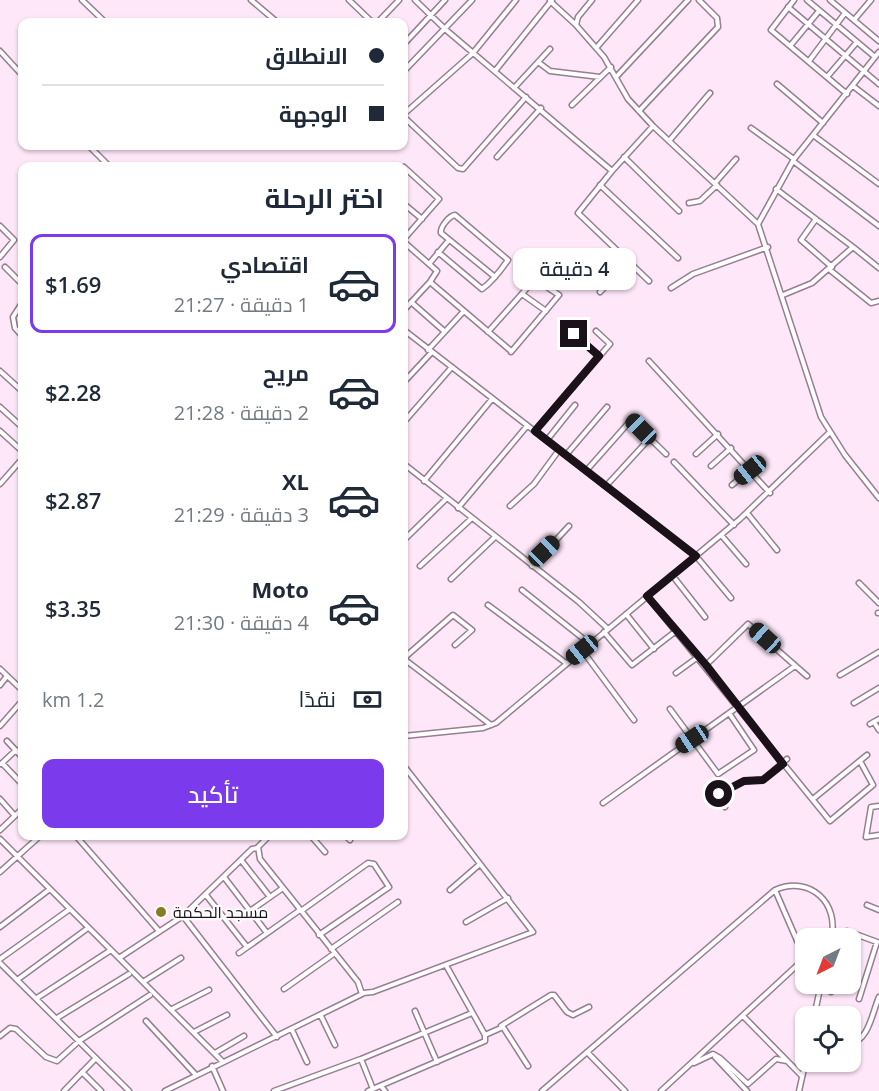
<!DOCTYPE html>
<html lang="ar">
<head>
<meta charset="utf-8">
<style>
  body { margin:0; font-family:"Open Sans",Cairo,sans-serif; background:#f2f2f3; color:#1f2937; direction:rtl; height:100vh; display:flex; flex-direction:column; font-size:22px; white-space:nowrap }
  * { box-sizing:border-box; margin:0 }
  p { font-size:20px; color:#747a83 }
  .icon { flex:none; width:33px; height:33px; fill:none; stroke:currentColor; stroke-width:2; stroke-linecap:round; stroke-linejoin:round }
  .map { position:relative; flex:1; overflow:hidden; direction:ltr }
  .sheet { position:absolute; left:18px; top:162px; width:390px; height:678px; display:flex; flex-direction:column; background:#fff; border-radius:12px; box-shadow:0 2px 4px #0004; direction:rtl }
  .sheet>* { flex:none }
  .top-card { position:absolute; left:18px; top:18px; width:390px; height:132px; border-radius:12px; box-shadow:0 2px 4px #0004; direction:rtl; display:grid; align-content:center; height:132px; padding:0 24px; background:#fff }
  .needle { width:39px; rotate:222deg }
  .controls { position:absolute; left:795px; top:928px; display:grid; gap:12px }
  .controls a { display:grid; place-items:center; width:66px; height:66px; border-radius:12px; background:#fff; box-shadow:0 2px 4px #0004; font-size:30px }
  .end { position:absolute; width:27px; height:27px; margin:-14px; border:8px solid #1b1119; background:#fff; box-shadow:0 0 0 3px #fff }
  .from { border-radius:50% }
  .bubble { position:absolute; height:42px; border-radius:12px; background:#fff; box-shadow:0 2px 4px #0004; font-size:20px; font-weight:600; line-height:42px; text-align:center; direction:rtl }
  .car { position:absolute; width:18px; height:36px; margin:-18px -9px; border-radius:8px; box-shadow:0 0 4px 2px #0007; background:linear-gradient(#222 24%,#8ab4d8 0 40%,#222 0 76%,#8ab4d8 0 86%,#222 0) }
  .top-card b { display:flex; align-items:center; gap:21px; height:57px; font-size:22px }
  .top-card b+b { border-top:2px solid #e0e1e3 }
  .top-card i { width:15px; height:15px; background:#1f2937 }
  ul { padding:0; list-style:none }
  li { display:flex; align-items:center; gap:18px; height:99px; margin:0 12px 9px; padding:0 12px; border:3px solid transparent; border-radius:12px }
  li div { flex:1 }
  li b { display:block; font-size:22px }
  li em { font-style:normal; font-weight:600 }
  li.selected { border-color:#7c3aed }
  li>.icon { width:54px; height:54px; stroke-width:1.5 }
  h2 { padding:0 24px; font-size:27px; line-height:72px }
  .pay { display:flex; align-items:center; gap:15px; height:66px; padding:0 24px; font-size:22px }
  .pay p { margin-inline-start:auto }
  .action { display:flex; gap:12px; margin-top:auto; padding:12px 24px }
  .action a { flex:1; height:69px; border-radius:12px; background:#7c3aed; color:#fff; font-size:24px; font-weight:600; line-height:69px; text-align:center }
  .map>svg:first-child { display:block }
</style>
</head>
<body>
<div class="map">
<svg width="879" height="1091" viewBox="0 0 879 1091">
  <rect width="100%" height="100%" fill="#fee7f9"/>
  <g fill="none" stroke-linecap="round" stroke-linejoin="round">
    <defs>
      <path id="minor" d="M82 0 105 22
        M251 0 277 22
        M349 0 372 22
        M415 0 445 29 612 171 653 126 758 224 821 417 845 455 879 498
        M592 0 578 17 576 25 604 57 628 99 653 126
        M794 0 771 30 847 94
        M807 0 875 57
        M830 0 879 41
        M550 1 575 24
        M788 7 879 84
        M854 20 871 0
        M378 22 399 0
        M404 44 445 0
        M790 46 819 11
        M597 47 638 0
        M0 51 22 75
        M809 61 845 13
        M538 62 550 71 600 77
        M404 71 472 0
        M495 71 552 0
        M617 76 688 0
        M827 77 857 42
        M777 84 823 123
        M853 86 879 106
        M514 88 550 49
        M572 105 611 67
        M639 111 718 27 717 18 699 0
        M404 114 473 53 516 0
        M404 117 458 168 463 169 526 97
        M751 128 794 159
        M813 135 879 184
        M669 141 710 93
        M89 146 109 166
        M497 157 541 108
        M624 157 679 211
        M793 161 879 226
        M404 167 439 199 404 239
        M612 171 578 213 649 281
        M715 183 736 159
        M600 185 678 258
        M776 189 853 247
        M689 203 700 201 717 185
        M404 204 422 219
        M816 219 801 240 832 267
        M758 224 794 159 879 52
        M0 226 14 240 0 257
        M404 242 437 271 430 282
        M438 252 482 289C492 282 501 270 508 260L455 215C449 216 440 227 441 233L495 277
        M429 264 449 240
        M5 267 22 284
        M830 270 871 303 879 301
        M671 288 693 274 768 247
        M600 292 629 262
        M522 294 546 311
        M783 295 812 283 853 247 879 268
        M411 302 444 331
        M22 303 13 317 15 328 22 336
        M404 310 430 282 464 311 428 350
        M464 311 511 351V352L559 295 535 279 488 332
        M561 323 599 356
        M404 330 696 556 731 598
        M649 361 770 493
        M0 371 22 391
        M404 382 431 353
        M0 407 22 427
        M404 422 451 368
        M0 431 22 451
        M535 431 610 344 596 331
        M547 440 575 405
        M696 454 718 434
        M566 455 607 407
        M674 462 734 525
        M404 464 579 602 608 629
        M711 466 731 448
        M586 471 631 420 666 454
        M424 481 492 399
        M0 484 22 459
        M732 485 750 470
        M606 486 650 438
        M510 506 534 484 559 450
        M458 508 527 426
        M747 513 777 550
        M722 536 746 564
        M404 540 447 498
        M420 566 472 518
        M532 566 569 526
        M672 575 705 617
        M451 579 495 537
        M859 583 879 603
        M522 590 590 644
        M647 596 830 821 873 785 860 761
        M488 605 566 663
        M878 613H879
        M626 614 654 649
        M604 632 632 665 676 631
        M582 650 634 720
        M404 658 453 615 472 630 455 645
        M404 659 491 725
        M706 665 748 624 807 676
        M0 669 22 690
        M676 673 698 657
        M840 675 879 652
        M0 685 7 676
        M854 703 879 688
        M670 709 718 774 754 750 729 713
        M874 722 879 730
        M870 724 879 719
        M0 726 22 701
        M404 736 483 728 496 723 740 519 829 433
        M7 741 22 757
        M2 763 22 784
        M1 764 16 750
        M0 799 15 816
        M813 799 867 755
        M603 803 795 666
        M879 806 871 807 866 837 879 835
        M725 807 719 794 744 781 763 780 787 759
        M0 830 22 809
        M76 836 159 931
        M311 836 325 852
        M346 836 350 840
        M0 839 222 1061
        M241 860 270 897
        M0 872 40 836
        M224 877 267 933
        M450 890 480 864
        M775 890 805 959
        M206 895 247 947
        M867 905 879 910
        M250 911 283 888
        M301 911 368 863 374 864 389 887 319 935
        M183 916 277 1037
        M466 922 508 898
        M0 927 50 889
        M843 939 847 931 877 942
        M331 949 398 902
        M239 953 300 910
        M119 958 183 916 252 849 257 848
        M0 959 70 909
        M0 963 129 1091
        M17 980 88 928
        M143 982 181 958
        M816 984 819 992
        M284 989 335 953
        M831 992 833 984
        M363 993 373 992 533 932 404 766
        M37 998 111 950
        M859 999 877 942
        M172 1009 209 990
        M415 1011 437 1062
        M321 1016 335 1045
        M743 1016 802 1076
        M814 1017 821 984
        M57 1018 129 974
        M146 1021 195 1074
        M501 1026 551 995H554L567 1012 573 1015 589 1007
        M292 1030 307 1062
        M194 1032 227 1015
        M485 1035 503 1027 528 1066
        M0 1036 10 1028 16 1029 46 1057 57 1061 79 1041 150 995
        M850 1042C868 1044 873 1010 879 997
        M587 1052 625 1091
        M215 1053 244 1036
        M715 1057 747 1091
        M361 1059 373 1089
        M694 1063 713 1054 720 1058 748 1084 776 1059 787 1061
        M826 1065 827 1062
        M212 1066 223 1091
        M82 1072 101 1091
        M381 1086 385 1091
        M64 1091 96 1058
        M165 1091 362 994 358 982 260 859 258 847 269 836
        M274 1091 361 1059 472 1013
        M368 1091 485 1041V1035L447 967
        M542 1091 775 890C810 875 840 903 831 939
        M661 1091 806 957
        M799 1091 806 1060"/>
    </defs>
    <use href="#minor" stroke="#977e92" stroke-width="7"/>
    <use href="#minor" stroke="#fff" stroke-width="4"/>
  </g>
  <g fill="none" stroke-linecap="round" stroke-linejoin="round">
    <path stroke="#1b1119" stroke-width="8" d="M574 334 599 356 535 431 696 556 647 596 706 665 783 764 763 780 744 781 719 794"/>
  </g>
  <circle fill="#847d24" stroke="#fcfcfc" stroke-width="2" cx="161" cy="912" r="6"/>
  <g text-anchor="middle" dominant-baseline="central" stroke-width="4.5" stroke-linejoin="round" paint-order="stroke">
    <g font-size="16" fill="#1b1119" stroke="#fcfcfc" text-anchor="start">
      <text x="173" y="912">مسجد الحكمة</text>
    </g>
  </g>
</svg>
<div class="controls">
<a><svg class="needle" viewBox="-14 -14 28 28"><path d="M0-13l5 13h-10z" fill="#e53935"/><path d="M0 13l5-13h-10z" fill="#747a83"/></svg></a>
<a><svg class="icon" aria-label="locate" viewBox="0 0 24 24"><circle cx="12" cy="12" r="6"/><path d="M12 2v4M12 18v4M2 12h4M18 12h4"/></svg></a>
</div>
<i class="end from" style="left:719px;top:794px"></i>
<i class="end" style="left:574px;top:334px"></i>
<div class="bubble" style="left:513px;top:248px;width:123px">4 دقيقة</div>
<i class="car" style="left:641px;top:429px;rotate:315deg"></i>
<i class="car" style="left:750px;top:470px;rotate:231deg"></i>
<i class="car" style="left:544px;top:551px;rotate:46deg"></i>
<i class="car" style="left:765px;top:638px;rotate:312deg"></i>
<i class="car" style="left:582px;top:650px;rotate:231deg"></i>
<i class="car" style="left:692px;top:739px;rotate:237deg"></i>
<div class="top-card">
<b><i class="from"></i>الانطلاق</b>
<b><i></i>الوجهة</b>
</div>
<section class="sheet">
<h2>اختر الرحلة</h2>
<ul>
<li class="selected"><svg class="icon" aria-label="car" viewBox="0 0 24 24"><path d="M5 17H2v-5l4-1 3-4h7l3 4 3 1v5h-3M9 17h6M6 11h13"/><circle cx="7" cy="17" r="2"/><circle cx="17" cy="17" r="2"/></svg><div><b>اقتصادي</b><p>1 دقيقة · 21:27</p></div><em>$1.69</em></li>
<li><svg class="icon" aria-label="car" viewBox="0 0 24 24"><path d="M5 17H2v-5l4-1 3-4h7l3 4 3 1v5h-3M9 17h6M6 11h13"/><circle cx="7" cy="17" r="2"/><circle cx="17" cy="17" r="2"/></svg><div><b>مريح</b><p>2 دقيقة · 21:28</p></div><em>$2.28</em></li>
<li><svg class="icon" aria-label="car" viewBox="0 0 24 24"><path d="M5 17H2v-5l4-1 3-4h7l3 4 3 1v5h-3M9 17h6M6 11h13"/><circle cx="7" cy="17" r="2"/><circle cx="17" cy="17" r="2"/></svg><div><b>XL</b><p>3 دقيقة · 21:29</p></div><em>$2.87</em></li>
<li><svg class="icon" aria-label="car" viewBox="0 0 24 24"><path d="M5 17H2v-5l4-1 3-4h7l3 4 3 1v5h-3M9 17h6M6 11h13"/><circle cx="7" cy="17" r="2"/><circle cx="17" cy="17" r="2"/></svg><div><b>Moto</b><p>4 دقيقة · 21:30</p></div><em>$3.35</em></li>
</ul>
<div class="pay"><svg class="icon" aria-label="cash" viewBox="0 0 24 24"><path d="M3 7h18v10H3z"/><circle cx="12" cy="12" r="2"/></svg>نقدًا<p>1.2 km</p></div>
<div class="action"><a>تأكيد</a></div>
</section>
</div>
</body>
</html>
